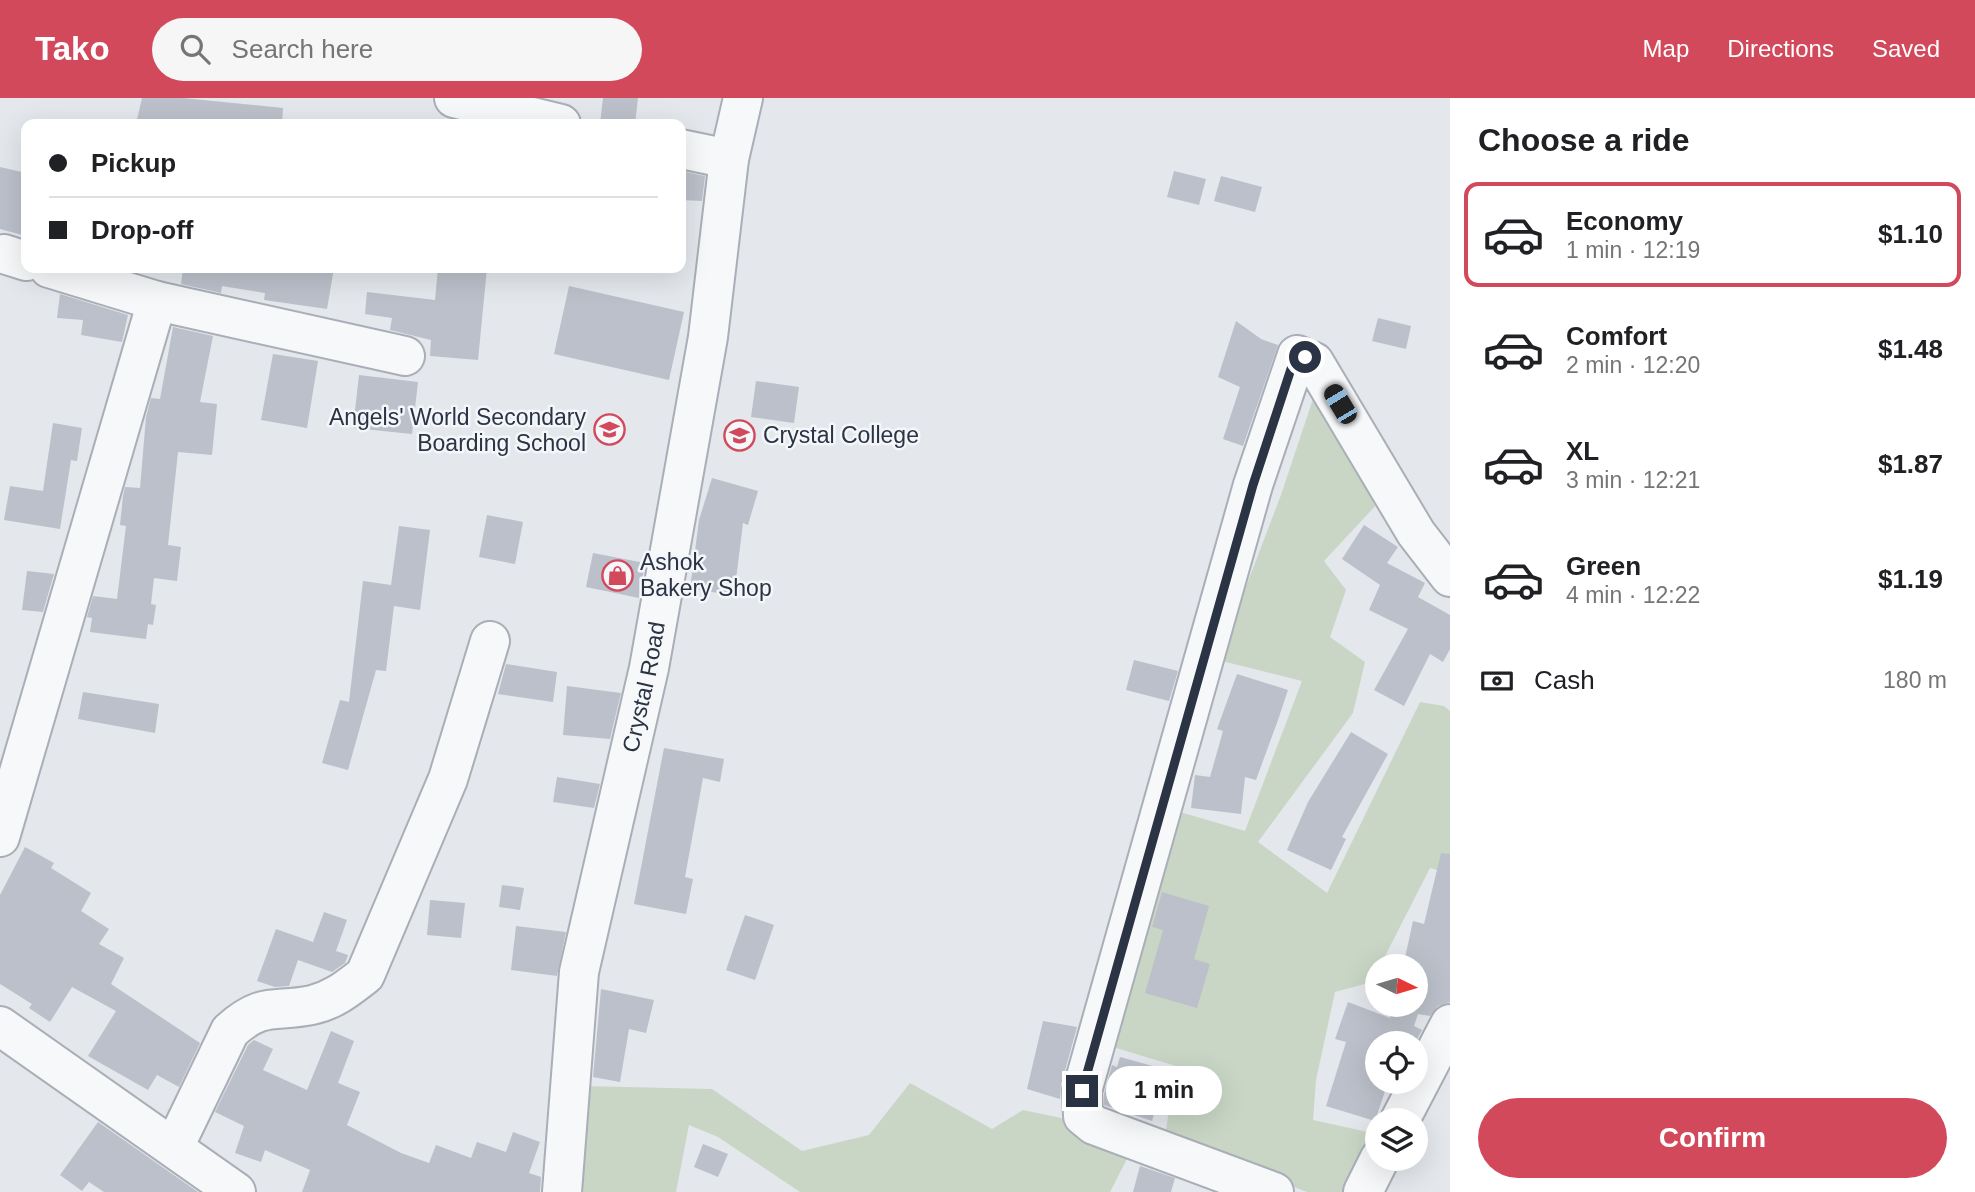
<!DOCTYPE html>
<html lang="en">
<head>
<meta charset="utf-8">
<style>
  body { margin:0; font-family:Helvetica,sans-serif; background:#f6f6f6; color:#202124; height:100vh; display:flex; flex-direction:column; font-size:26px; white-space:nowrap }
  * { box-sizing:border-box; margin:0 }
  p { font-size:23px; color:#757577 }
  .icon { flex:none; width:38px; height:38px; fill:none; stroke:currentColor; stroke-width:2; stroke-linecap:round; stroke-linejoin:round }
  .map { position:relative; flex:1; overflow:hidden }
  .sheet { display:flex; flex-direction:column; background:#fff; width:525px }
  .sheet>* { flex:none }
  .banner { position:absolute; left:21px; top:21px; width:665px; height:154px; border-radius:14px; box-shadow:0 7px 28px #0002; display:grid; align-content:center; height:154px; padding:0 28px; background:#fff }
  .needle { width:46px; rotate:95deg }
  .tools { position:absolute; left:1365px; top:856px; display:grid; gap:14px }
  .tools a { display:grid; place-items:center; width:63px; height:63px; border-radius:50%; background:#fff; box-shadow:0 7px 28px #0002; font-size:35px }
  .end { position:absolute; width:32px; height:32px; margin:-16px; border:9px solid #2b3445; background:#fff; box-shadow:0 0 0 4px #fff }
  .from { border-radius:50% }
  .bubble { position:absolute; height:49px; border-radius:24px; background:#fff; box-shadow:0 7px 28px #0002; font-size:23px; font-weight:700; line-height:49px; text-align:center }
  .car { position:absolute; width:21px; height:42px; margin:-21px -10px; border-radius:9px; box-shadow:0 0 5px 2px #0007; background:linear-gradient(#222 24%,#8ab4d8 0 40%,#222 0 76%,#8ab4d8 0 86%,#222 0) }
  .banner b { display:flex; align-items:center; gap:24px; height:66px; font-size:26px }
  .banner b+b { border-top:2px solid #e0e0e0 }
  .banner i { width:18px; height:18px; background:#202124 }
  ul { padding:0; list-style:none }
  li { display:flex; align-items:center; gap:21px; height:105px; margin:0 14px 10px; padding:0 14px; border:4px solid transparent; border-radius:14px }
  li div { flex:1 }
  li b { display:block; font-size:26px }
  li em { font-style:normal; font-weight:700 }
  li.on { border-color:#d1495b }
  li>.icon { width:63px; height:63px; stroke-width:1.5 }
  h2 { padding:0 28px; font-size:32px; line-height:84px }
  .pay { display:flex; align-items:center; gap:18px; height:77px; padding:0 28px; font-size:26px }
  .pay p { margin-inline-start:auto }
  .action { display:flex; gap:14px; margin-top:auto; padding:14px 28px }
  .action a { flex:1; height:80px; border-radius:42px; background:#d1495b; color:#fff; font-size:28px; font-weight:700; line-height:80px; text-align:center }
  header { display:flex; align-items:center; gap:42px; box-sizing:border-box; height:98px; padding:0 35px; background:#d1495b; color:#fff }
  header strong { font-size:33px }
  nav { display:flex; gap:38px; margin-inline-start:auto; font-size:24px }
  .search { width:490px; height:63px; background:#f6f6f6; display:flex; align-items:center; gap:18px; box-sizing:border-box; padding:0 24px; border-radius:38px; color:#757577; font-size:26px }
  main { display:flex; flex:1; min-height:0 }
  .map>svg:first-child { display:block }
</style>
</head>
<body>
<header>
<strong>Tako</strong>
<div class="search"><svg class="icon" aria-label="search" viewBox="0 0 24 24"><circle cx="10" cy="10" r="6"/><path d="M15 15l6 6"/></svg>Search here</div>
<nav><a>Map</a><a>Directions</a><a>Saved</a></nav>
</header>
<main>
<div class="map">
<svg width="1450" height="1094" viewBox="0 0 1450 1094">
  <rect width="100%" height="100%" fill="#e4e7ec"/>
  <path fill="#c9d6c5" d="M1314 298 1379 404 1324 463 1346 492 1330 539 1365 564 1353 615 1258 744 1327 795 1420 604 1444 608 1450 613V776L1430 770 1380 868H1377L1372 884 1335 894 1316 982 1313 1022 1377 1036 1349 1094H1307L1165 1038 1176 968 1106 947 1173 712 1245 733 1302 583 1218 562 1281 397Z
    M910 985 992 1031 1023 1012 1066 1021 1127 1061 1110 1094H800L718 1039 689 1027 676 1094H574L581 988 712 991 802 1053 869 1037Z"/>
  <path fill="#bbc0ca" d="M142 0H183L283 10 282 26H136Z
    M603 0H638L635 26H600Z
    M0 69 26 75V138L0 131Z
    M681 73 705 78 702 103 681 102Z
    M1174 73 1206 81 1199 107 1167 99Z
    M1221 78 1262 89 1255 114 1214 103Z
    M183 170H334L327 211 264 202 265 195 222 188 221 195 181 186Z
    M438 170H487L478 262 430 258 431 242 390 232 392 220 365 216 367 194 435 202Z
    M569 188 684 214 669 282 554 256Z
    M60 196 128 217 122 244 81 237 83 222 57 220Z
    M1378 220 1411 228 1406 251 1372 243Z
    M1236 223 1261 241 1278 247 1243 348 1223 341 1240 289 1218 279Z
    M173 229 213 238 200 304 217 306 212 357 178 354 168 447 181 449 177 483 154 480 151 506 156 507 153 527 148 526 146 541 90 534 92 520 87 519 93 498 117 501 126 428 120 427 123 398 125 389 140 390 146 319 151 300 160 301Z
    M273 256 318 263 307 330 261 322Z
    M359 277 418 284 412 336 353 330Z
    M756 283 799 289 794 325 751 319Z
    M53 325 82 330 77 363 71 362 60 431 4 422 10 388 43 393Z
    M712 380 758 393 748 427 743 425 734 497 690 491 699 422Z
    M487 417 523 424 515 466 479 459Z
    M1364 427 1398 449 1387 465 1425 485 1418 499 1450 517V551L1443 564 1430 556 1404 608 1374 592 1408 531 1369 512 1380 487 1342 461Z
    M399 428 430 432 420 512 394 508 386 573 376 572 348 672 322 665 340 602 349 604 363 483 391 487Z
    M593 455 645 465 639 500 586 489Z
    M27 473 54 476 43 514 22 512Z
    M1134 562 1178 573 1169 603 1126 592Z
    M506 566 557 574 553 604 498 596Z
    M1237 576 1288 592 1278 622 1256 682 1245 679 1241 716 1191 710 1195 677 1210 679 1223 633 1217 631Z
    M567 588 621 595 610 641 563 637Z
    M83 594 159 606 155 635 78 621Z
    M1351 634 1388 656 1342 739 1346 741 1331 772 1287 752 1308 704Z
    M664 650 724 661 720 684 703 680 685 779 693 781 686 816 634 806Z
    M557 679 600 686 594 710 553 704Z
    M25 749 54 765 51 770 91 795 81 813 109 831 99 846 124 860 111 886 200 945 179 989 157 977 148 992 88 958 116 913 72 889 50 924 29 910 32 906 0 886V797Z
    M1441 755 1450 756V904L1438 908 1430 918 1418 916 1414 928 1422 932 1415 945H1377V984H1388L1375 1023 1326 1008 1346 944 1335 941 1348 904 1390 920 1392 906H1416V868H1398L1399 859 1405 860 1413 823 1424 826Z
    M502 787 524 790 520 812 499 809Z
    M1162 794 1209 808 1194 861 1210 866 1197 910 1145 895 1163 832 1152 829Z
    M430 802 465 805 461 840 427 837Z
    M324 814 347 822 336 853 348 857 345 865 332 874 298 862 289 888 275 889 257 883 276 831 313 844Z
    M745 817 774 827 755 882 726 872Z
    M516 828 566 834 557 878 511 872Z
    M601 891 654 902 646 935 629 931 620 984 593 979Z
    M1043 923 1077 929 1061 987 1060 1001 1027 991Z
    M331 933 354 943 338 985 360 994 347 1027 401 1055 429 1065 436 1047 471 1060 477 1044 506 1054 513 1034 540 1044 529 1075 541 1079 540 1094H302L310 1072 265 1052 261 1064 235 1055 244 1028 215 1014 248 947 254 942 273 951 263 972 307 992Z
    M1120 959 1167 972 1152 1023 1104 1007V996L1112 967 1117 969Z
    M98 1024 198 1094H104L89 1084 82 1093 60 1077Z
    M703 1046 728 1056 718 1079 694 1069Z
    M1140 1068 1175 1080 1171 1094H1133Z"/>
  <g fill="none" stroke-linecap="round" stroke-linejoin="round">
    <defs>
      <g id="minor">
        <path d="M454 0 561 26"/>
        <path d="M681 51 729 61"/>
        <path d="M4 156 26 163"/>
        <path d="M49 170 157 203 405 258"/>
        <path d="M0 739 157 203"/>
        <path d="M0 928 236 1094"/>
        <path d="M1400 1022 1450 926"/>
        <path d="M174 1049 230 933C263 903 274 915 312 907 334 902 348 890 365 877L448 681 490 543"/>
        <path id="s1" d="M562 1094 579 874 649 570 708 239 729 61 743 0"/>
        <path d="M1274 1094 1094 1027 1083 1018 1082 993 1253 387 1297 257 1314 264 1416 435 1450 479"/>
        <path d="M1363 1094 1380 1060"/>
      </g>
    </defs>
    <use href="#minor" stroke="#a9aeb7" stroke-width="42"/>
    <use href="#minor" stroke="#f7f8fa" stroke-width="38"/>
  </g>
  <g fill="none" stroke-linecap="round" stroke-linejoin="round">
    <path stroke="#2b3445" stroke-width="9" d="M1082 993 1253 387 1291 271 1297 257 1305 259"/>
  </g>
  <defs>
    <symbol id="school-ring" viewBox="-11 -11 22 22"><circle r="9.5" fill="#f4f6f9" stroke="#d1495b" stroke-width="1.5"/><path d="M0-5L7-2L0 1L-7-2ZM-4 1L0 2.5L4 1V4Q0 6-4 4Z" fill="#d1495b"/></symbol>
    <symbol id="shop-ring" viewBox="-11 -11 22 22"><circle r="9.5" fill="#f4f6f9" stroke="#d1495b" stroke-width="1.5"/><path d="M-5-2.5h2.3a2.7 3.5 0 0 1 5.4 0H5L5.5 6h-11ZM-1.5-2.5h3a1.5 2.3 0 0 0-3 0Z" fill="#d1495b"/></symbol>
  </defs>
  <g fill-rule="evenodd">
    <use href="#school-ring" x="592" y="314" width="35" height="35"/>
    <use href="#school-ring" x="722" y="320" width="35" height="35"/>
    <use href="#shop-ring" x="600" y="460" width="35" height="35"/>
  </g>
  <g text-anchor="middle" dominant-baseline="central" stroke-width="5" stroke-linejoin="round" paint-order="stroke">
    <g font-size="23" fill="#2b3445" stroke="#f4f6f9" text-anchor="start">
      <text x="586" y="319" text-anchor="end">Angels' World Secondary<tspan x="586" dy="26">Boarding School</tspan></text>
      <text x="763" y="337">Crystal College</text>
      <text x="640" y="464">Ashok<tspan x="640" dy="26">Bakery Shop</tspan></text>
    </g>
    <g font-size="23" fill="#2b3445" stroke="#f4f6f9">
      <text stroke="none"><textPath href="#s1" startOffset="513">Crystal Road</textPath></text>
    </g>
  </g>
</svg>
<div class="tools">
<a><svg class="needle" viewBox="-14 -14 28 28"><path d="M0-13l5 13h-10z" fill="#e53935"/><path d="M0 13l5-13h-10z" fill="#757577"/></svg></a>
<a><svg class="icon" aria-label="locate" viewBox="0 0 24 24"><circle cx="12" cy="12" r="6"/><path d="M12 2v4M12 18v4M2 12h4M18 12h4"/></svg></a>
<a><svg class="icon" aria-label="layers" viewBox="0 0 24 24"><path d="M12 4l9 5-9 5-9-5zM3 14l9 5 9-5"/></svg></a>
</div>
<i class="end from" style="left:1305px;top:259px"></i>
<i class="end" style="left:1082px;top:993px"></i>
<div class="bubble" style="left:1106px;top:968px;width:116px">1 min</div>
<i class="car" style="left:1340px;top:306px;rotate:329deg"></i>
<div class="banner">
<b><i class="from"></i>Pickup</b>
<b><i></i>Drop-off</b>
</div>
</div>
<section class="sheet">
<h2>Choose a ride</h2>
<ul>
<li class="on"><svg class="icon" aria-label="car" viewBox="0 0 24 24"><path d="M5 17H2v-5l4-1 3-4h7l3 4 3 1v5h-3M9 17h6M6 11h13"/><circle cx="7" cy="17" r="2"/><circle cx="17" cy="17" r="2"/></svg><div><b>Economy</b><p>1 min · 12:19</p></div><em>$1.10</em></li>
<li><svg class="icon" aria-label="car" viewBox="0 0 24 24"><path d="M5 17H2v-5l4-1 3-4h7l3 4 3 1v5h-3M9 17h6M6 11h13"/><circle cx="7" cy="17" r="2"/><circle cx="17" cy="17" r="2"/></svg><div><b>Comfort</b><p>2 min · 12:20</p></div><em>$1.48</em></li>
<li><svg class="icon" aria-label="car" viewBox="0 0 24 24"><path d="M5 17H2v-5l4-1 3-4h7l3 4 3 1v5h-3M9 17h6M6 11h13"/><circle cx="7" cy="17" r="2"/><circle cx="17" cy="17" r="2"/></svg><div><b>XL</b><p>3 min · 12:21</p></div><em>$1.87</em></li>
<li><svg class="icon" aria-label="car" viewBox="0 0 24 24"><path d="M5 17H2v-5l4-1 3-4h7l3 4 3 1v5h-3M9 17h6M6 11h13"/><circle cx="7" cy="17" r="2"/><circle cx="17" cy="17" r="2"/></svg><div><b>Green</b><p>4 min · 12:22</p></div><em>$1.19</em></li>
</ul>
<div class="pay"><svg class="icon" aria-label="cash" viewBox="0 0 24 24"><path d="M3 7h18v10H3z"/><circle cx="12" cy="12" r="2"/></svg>Cash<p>180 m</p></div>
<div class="action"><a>Confirm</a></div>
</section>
</main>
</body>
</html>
